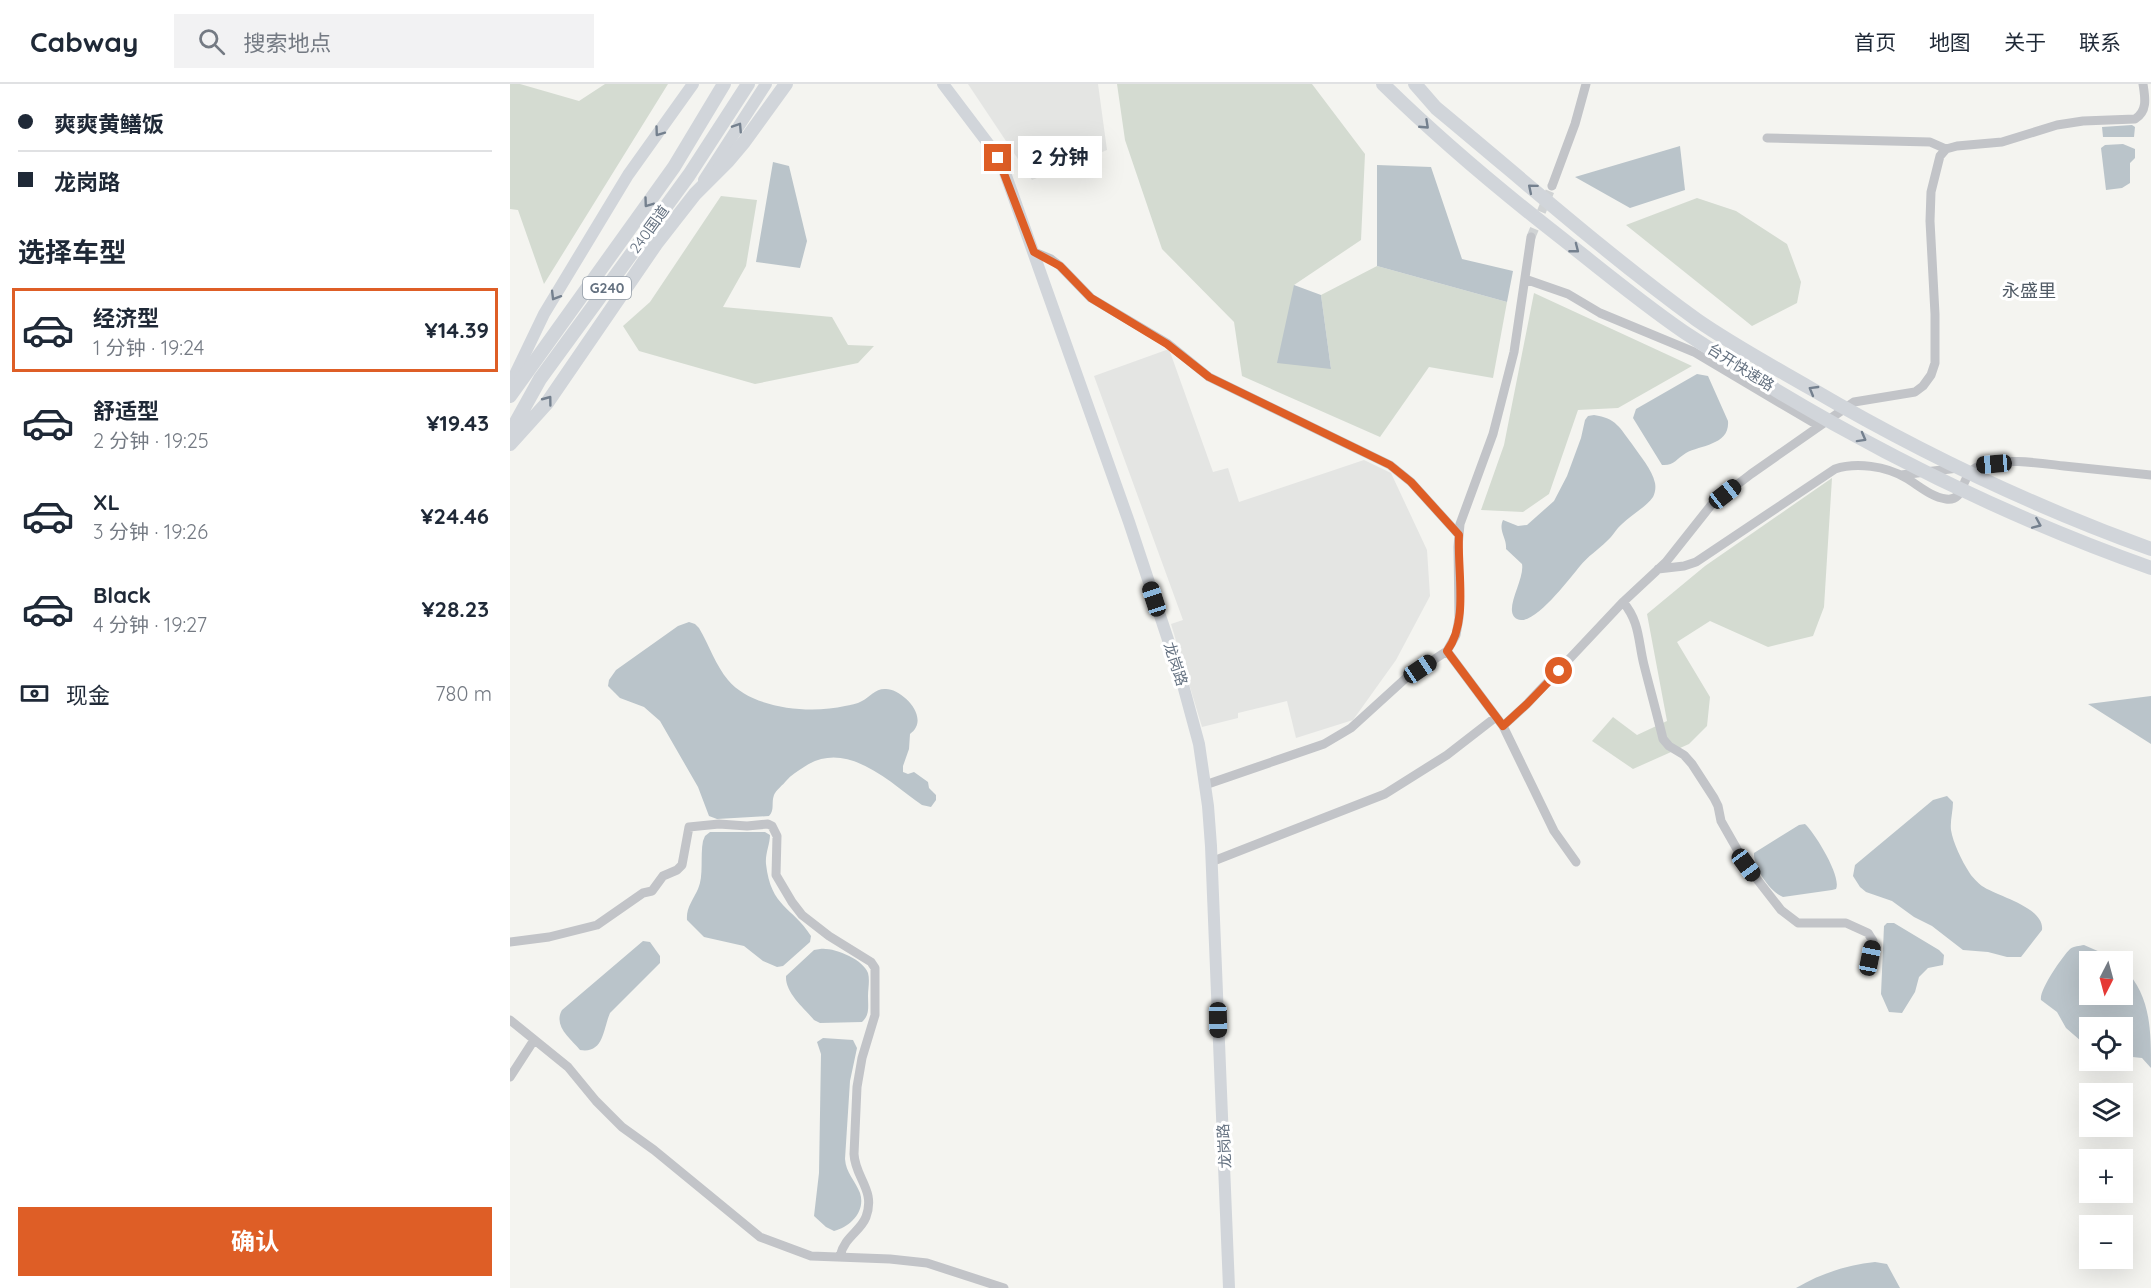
<!DOCTYPE html>
<html lang="zh">
<head>
<meta charset="utf-8">
<style>
  body { margin:0; font-family:Quicksand,"Noto Sans SC",sans-serif; background:#f2f2f3; color:#1f2937; height:100vh; display:flex; flex-direction:column; font-size:22px; white-space:nowrap }
  * { box-sizing:border-box; margin:0 }
  p { font-size:20px; color:#747a83 }
  .icon { flex:none; width:33px; height:33px; fill:none; stroke:currentColor; stroke-width:2; stroke-linecap:round; stroke-linejoin:round }
  .map { position:relative; flex:1; overflow:hidden }
  .panel { display:flex; flex-direction:column; background:#fff; width:510px }
  .panel>* { flex:none }
  .hud { display:grid; align-content:center; height:132px; padding:0 18px; background:#fff }
  .needle { width:39px; rotate:186deg }
  .fabs { position:absolute; left:1569px; top:867px; display:grid; gap:12px }
  .fabs a { display:grid; place-items:center; width:54px; height:54px; border-radius:0px; background:#fff; box-shadow:0 6px 24px #0002; font-size:30px }
  .end { position:absolute; width:27px; height:27px; margin:-14px; border:8px solid #de5e26; background:#fff; box-shadow:0 0 0 3px #fff }
  .from { border-radius:50% }
  .bubble { position:absolute; height:42px; border-radius:0px; background:#fff; box-shadow:0 6px 24px #0002; font-size:20px; font-weight:700; line-height:42px; text-align:center }
  .car { position:absolute; width:18px; height:36px; margin:-18px -9px; border-radius:8px; box-shadow:0 0 4px 2px #0007; background:linear-gradient(#222 24%,#8ab4d8 0 40%,#222 0 76%,#8ab4d8 0 86%,#222 0) }
  .hud b { display:flex; align-items:center; gap:21px; height:57px; font-size:22px }
  .hud b+b { border-top:2px solid #e0e1e3 }
  .hud i { width:15px; height:15px; background:#1f2937 }
  ul { padding:0; list-style:none }
  li { display:flex; align-items:center; gap:18px; height:84px; margin:0 12px 9px; padding:0 6px; border:3px solid transparent; border-radius:0px }
  li div { flex:1 }
  li b { display:block; font-size:22px }
  li em { font-style:normal; font-weight:700 }
  li.current { border-color:#de5e26 }
  li>.icon { width:54px; height:54px; stroke-width:1.5 }
  h2 { padding:0 18px; font-size:27px; line-height:72px }
  .pay { display:flex; align-items:center; gap:15px; height:66px; padding:0 18px; font-size:22px }
  .pay p { margin-inline-start:auto }
  .primary-button { display:flex; gap:12px; margin-top:auto; padding:12px 18px }
  .primary-button a { flex:1; height:69px; border-radius:0px; background:#de5e26; color:#fff; font-size:24px; font-weight:700; line-height:69px; text-align:center }
  header { display:flex; align-items:center; gap:36px; box-sizing:border-box; height:84px; padding:0 30px; background:#fff; border-bottom:2px solid #e0e1e3 }
  header strong { font-size:28px }
  nav { display:flex; gap:33px; margin-inline-start:auto; font-size:21px }
  .search { width:420px; height:54px; background:#f2f2f3; display:flex; align-items:center; gap:15px; box-sizing:border-box; padding:0 21px; border-radius:0px; color:#747a83; font-size:22px }
  main { display:flex; flex:1; min-height:0 }
  .map>svg:first-child { display:block }
</style>
</head>
<body>
<header>
<strong>Cabway</strong>
<div class="search"><svg class="icon" aria-label="search" viewBox="0 0 24 24"><circle cx="10" cy="10" r="6"/><path d="M15 15l6 6"/></svg>搜索地点</div>
<nav><a>首页</a><a>地图</a><a>关于</a><a>联系</a></nav>
</header>
<main>
<section class="panel">
<div class="hud">
<b><i class="from"></i>爽爽黄鳝饭</b>
<b><i></i>龙岗路</b>
</div>
<h2>选择车型</h2>
<ul>
<li class="current"><svg class="icon" aria-label="car" viewBox="0 0 24 24"><path d="M5 17H2v-5l4-1 3-4h7l3 4 3 1v5h-3M9 17h6M6 11h13"/><circle cx="7" cy="17" r="2"/><circle cx="17" cy="17" r="2"/></svg><div><b>经济型</b><p>1 分钟 · 19:24</p></div><em>¥14.39</em></li>
<li><svg class="icon" aria-label="car" viewBox="0 0 24 24"><path d="M5 17H2v-5l4-1 3-4h7l3 4 3 1v5h-3M9 17h6M6 11h13"/><circle cx="7" cy="17" r="2"/><circle cx="17" cy="17" r="2"/></svg><div><b>舒适型</b><p>2 分钟 · 19:25</p></div><em>¥19.43</em></li>
<li><svg class="icon" aria-label="car" viewBox="0 0 24 24"><path d="M5 17H2v-5l4-1 3-4h7l3 4 3 1v5h-3M9 17h6M6 11h13"/><circle cx="7" cy="17" r="2"/><circle cx="17" cy="17" r="2"/></svg><div><b>XL</b><p>3 分钟 · 19:26</p></div><em>¥24.46</em></li>
<li><svg class="icon" aria-label="car" viewBox="0 0 24 24"><path d="M5 17H2v-5l4-1 3-4h7l3 4 3 1v5h-3M9 17h6M6 11h13"/><circle cx="7" cy="17" r="2"/><circle cx="17" cy="17" r="2"/></svg><div><b>Black</b><p>4 分钟 · 19:27</p></div><em>¥28.23</em></li>
</ul>
<div class="pay"><svg class="icon" aria-label="cash" viewBox="0 0 24 24"><path d="M3 7h18v10H3z"/><circle cx="12" cy="12" r="2"/></svg>现金<p>780 m</p></div>
<div class="primary-button"><a>确认</a></div>
</section>
<div class="map">
<svg width="1641" height="1204" viewBox="0 0 1641 1204">
  <rect width="100%" height="100%" fill="#f4f4f0"/>
  <path fill="#e4e5e3" d="M458 0H588L597 66 522 96Z
    M659 265 703 388 718 384 729 418 854 376 881 389 917 466 920 512 886 576 843 636 786 654 777 617 728 629V634L692 643 661 540 673 536 584 292Z"/>
  <path fill="#d4dbd1" d="M0 0H10L69 17 95 0H158L34 200 8 126 0 125Z
    M607 0H802L855 70 851 156 784 201 821 285 811 211 867 182 997 218 983 294 919 283 870 353 732 292 724 238 652 165 615 56Z
    M211 112 247 116 236 182 213 223 322 233 338 261 364 262 348 279 245 300 129 267 113 242 140 218Z
    M1187 114 1226 127 1277 160 1291 198 1287 219 1242 242 1116 141Z
    M1024 209 1182 282 1108 324 1068 326 1039 410 1013 428 971 426 994 361Z
    M1322 394 1314 523 1303 552 1258 563 1200 537 1167 558 1200 613 1197 642 1179 660 1123 685 1082 657 1103 633 1127 651 1157 637 1137 530 1195 482Z"/>
  <path fill="#bac4ca" d="M1622 41 1625 43 1624 53H1593L1592 43Z
    M1613 60 1625 65V74L1620 79V99L1612 104 1596 106 1591 64 1595 61Z
    M1170 62 1175 106 1120 124 1065 93Z
    M263 78 279 82 297 157 290 184 246 178Z
    M867 81 921 83 952 175 1003 187 997 218 867 182Z
    M784 201 811 211 821 285 767 279Z
    M1187 290 1198 292 1218 337C1220 361 1191 361 1176 369 1166 375 1164 382 1152 381L1123 334 1126 325Z
    M1084 331C1106 334 1110 344 1122 360 1130 372 1142 385 1145 399 1146 404 1145 409 1143 413 1136 423 1121 431 1112 440 1106 445 1103 452 1097 457 1088 466 1078 472 1070 482 1060 494 1023 544 1007 535 992 527 1015 496 1012 480L996 465C997 454 988 447 993 436L1008 442 1017 441 1044 417 1057 392 1071 354 1075 336 1078 332Z
    M179 538 185 540 189 544C199 561 206 582 218 596 242 625 300 630 335 622 340 621 347 620 352 617 360 613 366 604 376 605 390 605 414 627 406 643 405 646 402 648 400 650L399 665 393 682V688L398 690 404 688 418 698 419 704 426 711V716L421 723 412 721C379 698 336 654 294 683 288 687 281 691 276 697 273 701 266 706 264 711 261 719 265 726 259 732L207 735 199 732 188 703 150 637 134 623 110 614 98 602 99 596 106 586 168 542Z
    M1641 612V660L1578 620Z
    M1437 712 1443 718C1443 727 1440 737 1441 746 1443 759 1452 777 1459 788 1462 793 1468 799 1472 802 1486 812 1535 823 1532 846L1511 873H1497L1478 868 1453 866 1422 842 1404 833 1382 817 1356 808 1350 803 1343 792 1345 781 1423 716Z
    M1295 740C1305 749 1332 793 1326 805L1322 806 1273 813C1260 808 1243 783 1244 769L1289 741Z
    M200 748H255L260 751C260 760 255 770 256 780 261 824 282 822 301 852L300 858 273 882 267 883 253 877 234 862 194 853 177 836C176 824 183 816 188 805 194 792 190 772 193 757L195 752Z
    M1377 839H1384L1429 866 1434 871 1433 881 1418 884 1409 893 1405 908 1392 929 1379 928 1371 910 1374 842Z
    M133 857 140 858 150 872V879L100 929C93 945 94 970 70 966 60 954 43 942 52 926Z
    M1574 861 1590 868 1605 877 1580 878V910H1612L1613 884C1641 910 1641 947 1641 984L1632 974 1613 972 1612 944H1580L1579 964 1556 944 1547 928 1531 916C1529 906 1552 873 1560 865 1564 862 1569 862 1574 861Z
    M310 865C323 863 353 875 358 889 360 896 358 905 358 912 358 922 360 931 352 938L310 939 304 936C294 924 275 909 276 892L304 866Z
    M313 954 343 956 347 964 340 997 335 1075C336 1089 345 1096 350 1109 356 1128 340 1143 324 1147L316 1143 304 1132 309 1089 311 970 307 958Z
    M1365 1178 1377 1180 1390 1204H1286C1310 1190 1336 1181 1365 1178Z"/>
  <g fill="none" stroke-linecap="round" stroke-linejoin="round">
    <path stroke="#d0d3d4" stroke-width="9" stroke-dasharray="9 4.5" stroke-linecap="butt" d="M1021 153 1042 102"/>
    <path stroke="#c2c4c8" stroke-width="9" d="M1257 54 1420 58 1436 65
      M1042 102 1065 40 1076 0
      M524 168 541 175 550 182 581 214 657 259 699 293 880 381 901 398 949 451
      M1015 195 1058 210 1090 229 1184 268 1309 342
      M1391 391 1448 384
      M1148 485 1174 482 1186 478 1325 385C1346 378 1376 382 1396 394 1408 401 1421 413 1436 415 1458 418 1448 387 1472 381 1498 374 1528 379 1554 382 1583 385 1612 388 1641 391
      M1113 518C1130 538 1128 557 1134 581 1140 605 1147 630 1153 655L1159 662 1174 671 1182 680 1204 714 1208 722 1211 737 1236 781 1271 826 1288 839H1336L1358 849 1363 857 1360 874
      M937 567 993 642 1044 747 1066 778
      M993 642 1017 620 1112 519 1156 478 1202 420 1241 390 1344 318 1405 308 1413 302 1421 291 1425 279V230L1420 137 1421 108 1430 72 1436 65 1447 62 1492 58 1547 41 1573 37 1625 35C1638 27 1635 13 1633 0
      M695 701 814 660 841 644 896 594 937 567 946 551 949 534 948 463 950 440 983 350 1004 268 1021 153
      M701 778 875 710 937 671 986 633
      M0 858 39 853 87 841 133 809 142 807 153 792 167 786 172 781 179 743 209 740 237 742 258 740 262 742 267 752 266 791 282 818 292 831 319 852 361 878 365 884V931L352 974 347 1003 344 1070C345 1094 366 1106 356 1133 350 1148 335 1152 330 1172
      M0 936 58 983 86 1017 112 1043 144 1066 250 1153 301 1172 380 1175 417 1179 494 1204
      M0 993 24 956"/>
    <path stroke="#d1d5da" stroke-width="12" d="M433 0 483 66 494 86 619 438 673 601 689 660 698 722 701 762 719 1204
      M194 96 256 0
      M0 301 34 230 118 91 183 0"/>
    <path stroke="#d1d5da" stroke-width="14" d="M873 0C930 56 991 107 1054 156 1093 187 1133 220 1174 248 1320 345 1477 426 1641 484
      M905 0 926 24C1012 95 1096 170 1187 236 1223 261 1262 282 1300 304 1409 368 1522 422 1641 465
      M0 312 164 83 214 0
      M0 349 30 295 179 91 238 0
      M0 360 37 319 146 160 185 110 218 77 234 58 276 0"/>
  </g>
  <defs><path id="oneway-chevron" d="M-2-3.5L2.5 0L-2 3.5" fill="none" stroke-width="1.6" stroke-linecap="round" stroke-linejoin="round" transform="scale(1.5)"/></defs>
  <g stroke="#74808e">
    <use href="#oneway-chevron" transform="translate(915 41) rotate(43)"/>
    <use href="#oneway-chevron" transform="translate(228 43) rotate(-57)"/>
    <use href="#oneway-chevron" transform="translate(149 48) rotate(126)"/>
    <use href="#oneway-chevron" transform="translate(1022 104) rotate(-140)"/>
    <use href="#oneway-chevron" transform="translate(138 119) rotate(126)"/>
    <use href="#oneway-chevron" transform="translate(1065 165) rotate(38)"/>
    <use href="#oneway-chevron" transform="translate(45 212) rotate(121)"/>
    <use href="#oneway-chevron" transform="translate(1303 306) rotate(-150)"/>
    <use href="#oneway-chevron" transform="translate(38 316) rotate(-53)"/>
    <use href="#oneway-chevron" transform="translate(1352 354) rotate(29)"/>
    <use href="#oneway-chevron" transform="translate(1527 440) rotate(23)"/>
  </g>
  <g fill="none" stroke-linecap="round" stroke-linejoin="round">
    <path stroke="#de5e26" stroke-width="8" d="M488 74 524 168 550 182 581 214 657 260 699 293 880 381 901 398 949 451C947 486 959 538 937 567L993 642 1017 620 1049 587"/>
  </g>
  <g text-anchor="middle" dominant-baseline="central" stroke-width="6" stroke-linejoin="round" paint-order="stroke">
    <rect fill="#fff" stroke="#929ca6" stroke-width="1.5" x="73" y="193" width="48" height="22" rx="4.5"/>
    <g font-size="14" font-weight="bold" fill="#647180">
      <text x="97" y="204">G240</text>
    </g>
    <g font-size="15" fill="#647180" stroke="#fff">
      <text transform="translate(139 145) rotate(-54)">240国道</text>
      <text transform="translate(1231 283) rotate(32)">台开快速路</text>
      <text transform="translate(666 580) rotate(72)">龙岗路</text>
      <text transform="translate(714 1062) rotate(-93)">龙岗路</text>
    </g>
    <g font-size="18" fill="#515b66" stroke="#fff">
      <text x="1519" y="206">永盛里</text>
    </g>
  </g>
</svg>
<div class="fabs">
<a><svg class="needle" viewBox="-14 -14 28 28"><path d="M0-13l5 13h-10z" fill="#e53935"/><path d="M0 13l5-13h-10z" fill="#747a83"/></svg></a>
<a><svg class="icon" aria-label="locate" viewBox="0 0 24 24"><circle cx="12" cy="12" r="6"/><path d="M12 2v4M12 18v4M2 12h4M18 12h4"/></svg></a>
<a><svg class="icon" aria-label="layers" viewBox="0 0 24 24"><path d="M12 4l9 5-9 5-9-5zM3 14l9 5 9-5"/></svg></a>
<a>+</a>
<a>−</a>
</div>
<i class="end from" style="left:1049px;top:587px"></i>
<i class="end" style="left:488px;top:74px"></i>
<div class="bubble" style="left:508px;top:52px;width:84px">2 分钟</div>
<i class="car" style="left:1484px;top:380px;rotate:265deg"></i>
<i class="car" style="left:1215px;top:410px;rotate:52deg"></i>
<i class="car" style="left:644px;top:515px;rotate:342deg"></i>
<i class="car" style="left:910px;top:585px;rotate:56deg"></i>
<i class="car" style="left:1236px;top:781px;rotate:144deg"></i>
<i class="car" style="left:1360px;top:874px;rotate:11deg"></i>
<i class="car" style="left:708px;top:936px;rotate:179deg"></i>
</div>
</main>
</body>
</html>
